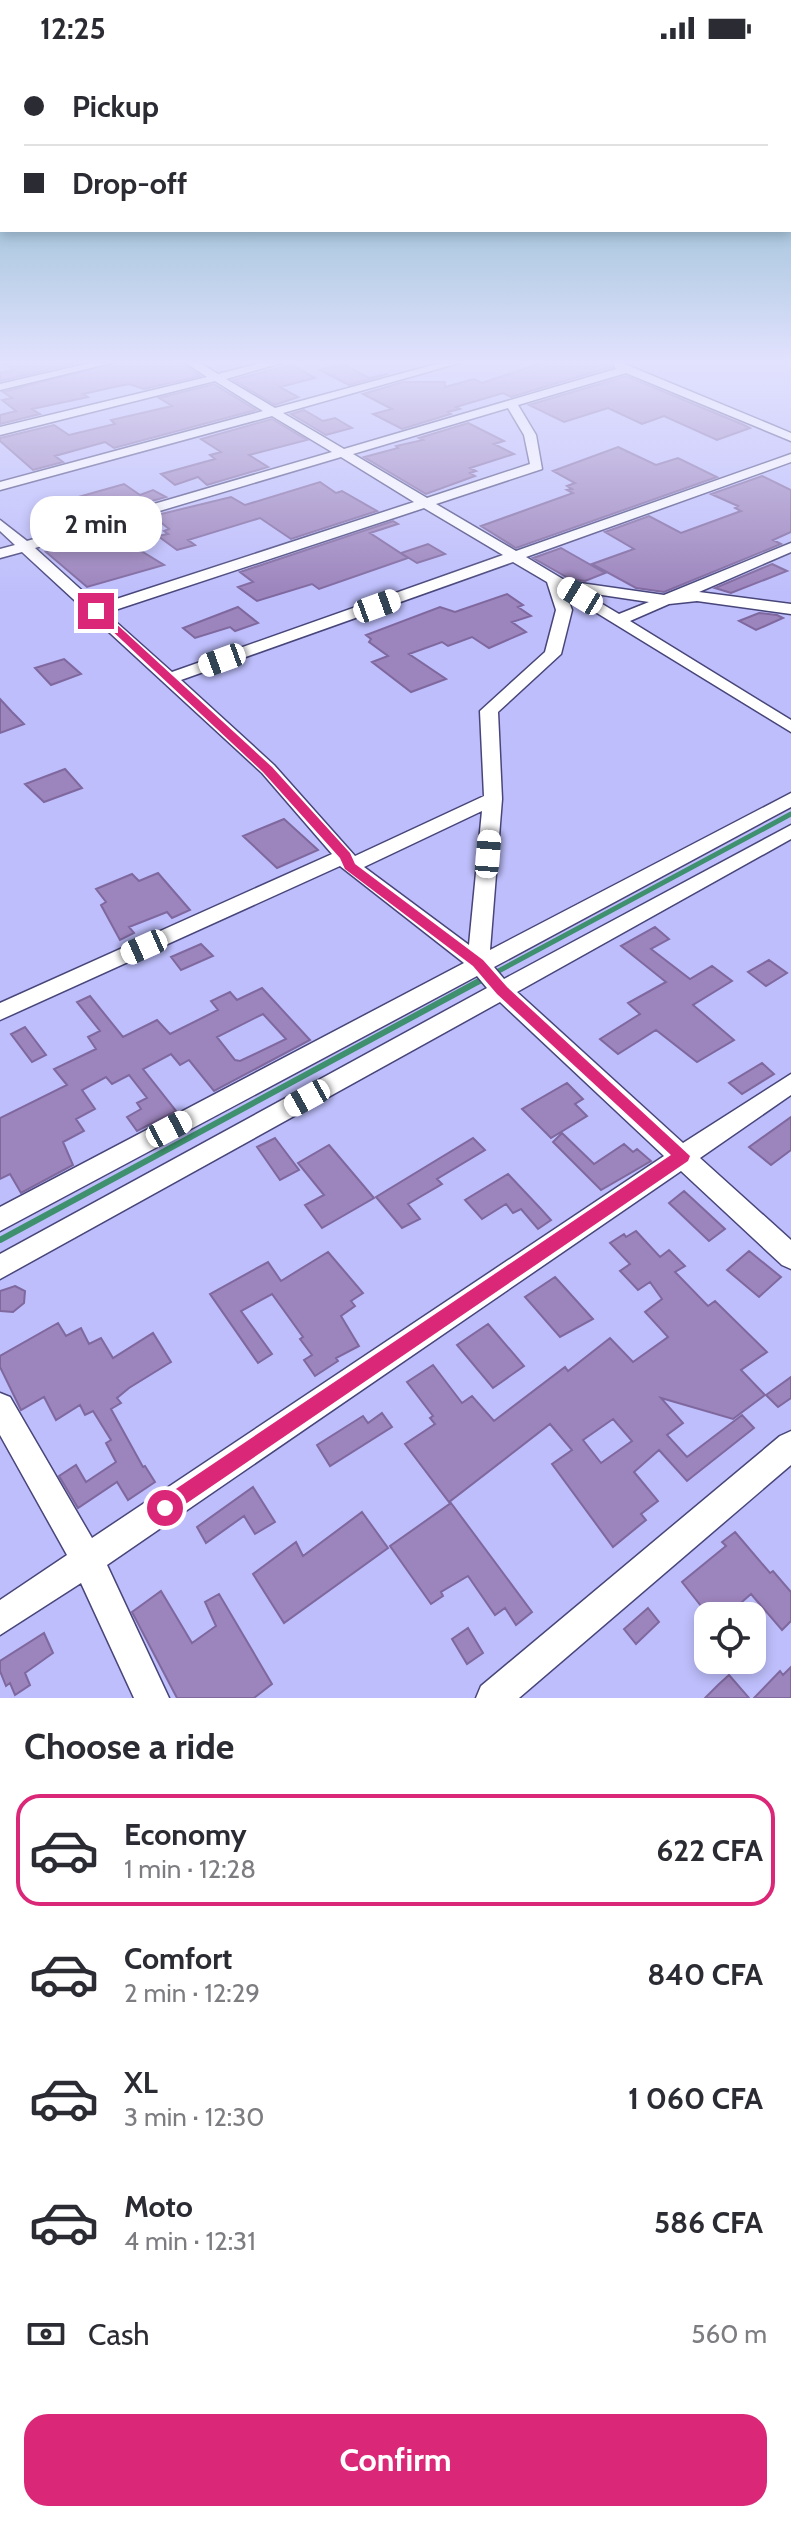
<!DOCTYPE html>
<html lang="en">
<head>
<meta charset="utf-8">
<style>
  body { margin:0; font-family:Cabin,sans-serif; background:#f2f2f3; color:#2b2b33; height:100vh; display:flex; flex-direction:column; font-size:30px; white-space:nowrap }
  * { box-sizing:border-box; margin:0 }
  p { font-size:26px; color:#7c7c81 }
  .icon { flex:none; width:44px; height:44px; fill:none; stroke:currentColor; stroke-width:2; stroke-linecap:round; stroke-linejoin:round }
  .map { position:relative; height:1642px; overflow:hidden }
  .drawer { display:flex; flex-direction:column; background:#fff; flex:1 }
  .drawer>* { flex:none }
  .hud { position:absolute; left:0px; top:0px; width:792px; height:176px; box-shadow:0 4px 12px #0003; display:grid; align-content:center; height:176px; padding:0 24px; background:#fff }
  .fabs { position:absolute; left:694px; top:1546px; display:grid; gap:16px }
  .fabs a { display:grid; place-items:center; width:72px; height:72px; border-radius:16px; background:#fff; box-shadow:0 4px 12px #0003; font-size:40px }
  .end { position:absolute; width:36px; height:36px; margin:-18px; border:10px solid #db2777; background:#fff; box-shadow:0 0 0 4px #fff }
  .from { border-radius:50% }
  .bubble { position:absolute; height:56px; border-radius:24px; background:#fff; box-shadow:0 4px 12px #0003; font-size:26px; font-weight:700; line-height:56px; text-align:center }
  .car { position:absolute; width:24px; height:48px; margin:-24px -12px; border-radius:10px; box-shadow:0 0 6px 2px #0007; background:linear-gradient(#fff 24%,#345 0 40%,#fff 0 76%,#345 0 86%,#fff 0) }
  .hud b { display:flex; align-items:center; gap:28px; height:76px; font-size:30px }
  .hud b+b { border-top:2px solid #e1e1e2 }
  .hud i { width:20px; height:20px; background:#2b2b33 }
  ul { padding:0; list-style:none }
  li { display:flex; align-items:center; gap:24px; height:112px; margin:0 16px 12px; padding:0 8px; border:4px solid transparent; border-radius:24px }
  li div { flex:1 }
  li b { display:block; font-size:30px }
  li em { font-style:normal; font-weight:700 }
  li.active { border-color:#db2777 }
  li>.icon { width:72px; height:72px; stroke-width:1.5 }
  h2 { padding:0 24px; font-size:36px; line-height:96px }
  .pay { display:flex; align-items:center; gap:20px; height:88px; padding:0 24px; font-size:30px }
  .pay p { margin-inline-start:auto }
  .button { display:flex; gap:16px; margin-top:auto; padding:16px 24px }
  .button a { flex:1; height:92px; border-radius:24px; background:#db2777; color:#fff; font-size:32px; font-weight:700; line-height:92px; text-align:center }
  .status { display:flex; justify-content:space-between; align-items:center; height:56px; padding:0 40px; background:#fff; direction:ltr }
  .status svg { height:22px; fill:currentColor }
  .map>svg:first-child { display:block }
</style>
</head>
<body>
<div class="status"><b>12:25</b><svg viewBox="0 0 49 12"><path d="M0 12V9h3v3zM5 12V6h3v6zM10 12V3h3v9zM15 12V0h3v12zM26 1h20v11H26zM47 4h2v5h-2z"/></svg></div>
<div class="map">
<svg width="791" height="1642" viewBox="0 0 791 1642">
  <rect width="100%" height="100%" fill="#bebefc"/>
  <g fill="none" stroke-linecap="round" stroke-linejoin="round">
    <path stroke="#3e906e" stroke-width="5" d="M493 918 791 758
      M478 926 484 923"/>
    <path stroke="#3e906e" stroke-width="6" d="M0 1184 481 924"/>
  </g>
  <path fill="#9c84bc" stroke="#7f689e" stroke-width="2" fill-rule="evenodd" d="M5 307H77L0 325V317L14 314Z
    M114 307H183L200 320 144 333 129 328 114 331 83 338 88 341 32 353 40 358 0 368V359L16 355 2 344 12 342 3 336Z
    M542 307H602L611 311 511 341 503 337 456 351 460 353 448 356 451 358 402 373 373 358 392 353 363 338 403 326H445V331L474 323 482 327Z
    M343 308 369 322 388 318 349 329 320 314Z
    M286 310H294L315 322 280 331 298 341 275 349 233 324Z
    M626 320 744 369 750 372 717 384 664 360 642 368 608 352 564 366 529 349Z
    M214 328 256 354 114 392 105 386 55 400 63 406 33 414 0 385V382L54 369 69 379 115 368 111 364 172 350 159 342Z
    M304 354 323 365 335 362 352 372 326 379 291 358Z
    M272 363 307 384 249 399 268 411 207 429 198 421 175 429 161 418 215 403 210 399 221 396 201 383Z
    M468 367 504 385 494 388 514 398 470 412 476 415 470 417 475 420 426 438 364 401 398 392 396 390 423 384 419 382Z
    M618 391 656 409 678 402 717 421 516 492 481 470 573 437 567 434 572 433 567 430 575 427 553 415Z
    M762 420 791 434V476L773 484 781 488 664 536 636 532 592 508 634 493 605 476 649 460 681 477 741 455 735 452 738 450 711 438Z
    M320 426 336 437 342 435 377 455 291 483 260 462 188 484 195 489 177 494 158 480 168 478 164 475 169 473 153 460 231 441 245 449Z
    M124 428 140 439 153 434 166 441 124 453 110 446 84 455 68 444Z
    M393 465 398 468 370 477 408 502 319 533 312 528 257 545 238 531 253 526 240 516Z
    M110 476 164 509 87 531 46 496Z
    M428 488 445 498 417 507 401 497Z
    M561 492 605 517 585 525 570 523 533 502Z
    M772 508 787 515 731 537 715 532Z
    M507 538 523 549 518 551 531 560 512 566 526 576 489 592 472 581 448 590 442 586 409 598 446 623 411 636 372 606 388 600 369 586 371 583 366 579 440 551 455 556Z
    M238 551 258 567 235 575 230 571 195 582 183 572Z
    M759 557 777 559 783 562 756 574 739 565Z
    M64 603 81 618 51 629 35 612Z
    M0 643 12 656 24 668 0 677Z
    M65 713 82 732 44 746 25 728Z
    M284 763 318 794 277 812 243 780Z
    M158 817 190 854 172 862 167 856 129 871 134 877 120 884 101 849 106 846 96 833 132 818 139 825Z
    M655 871 669 883 651 893 690 923 712 910 732 925 693 949 734 984 697 1006 656 974 618 998 600 983 640 958 628 947 666 926 621 890Z
    M201 888 213 900 181 914 171 901Z
    M769 904 787 917 766 930 748 916Z
    M262 932 310 984 214 1035 189 1004 180 1009 171 998 143 1013 176 1055 137 1075 127 1061 141 1053 137 1047 147 1042 129 1019 112 1028 106 1021 82 1034 95 1053 76 1063 84 1075 63 1086 73 1109 21 1137 10 1118 0 1123V1062L67 1029 54 1013 96 993 88 981 100 975 77 946 90 940 123 981 157 964 170 978 218 954 211 945 230 936 237 944ZM263 958 286 983 240 1005 235 1004 217 981Z
    M25 971 46 999 32 1006 11 978Z
    M762 1007 774 1018 742 1038 729 1027Z
    M567 1027 583 1043 575 1048 587 1060 551 1082 522 1053Z
    M791 1061V1094L771 1109 749 1091Z
    M562 1077 594 1108 624 1088 633 1096 637 1093 651 1105 601 1134 553 1086Z
    M275 1082 299 1114 280 1124 257 1091Z
    M473 1082 485 1094 437 1123 442 1128 408 1148 420 1163 402 1172 376 1141Z
    M329 1089 374 1142 322 1172 305 1149 324 1139 298 1107Z
    M508 1118 541 1153 551 1164 538 1173 521 1153 513 1157 506 1148 482 1163 465 1144Z
    M684 1135 725 1173 709 1185 669 1147Z
    M636 1175 660 1201 669 1194 685 1210 675 1216 708 1250 715 1245 767 1296 741 1314 765 1339 733 1363 661 1342 683 1367 667 1379 687 1401 742 1359 754 1372 687 1425 659 1394 634 1416 658 1445 641 1458 646 1464 613 1491 552 1408 572 1394 550 1368 449 1446 405 1388 435 1368 430 1362 433 1360 407 1326 433 1309 462 1347 472 1340 494 1365 565 1311 568 1315 610 1282 633 1306 668 1281 645 1256 662 1243 650 1226 638 1234 620 1215 630 1208 610 1187 624 1178 626 1181ZM613 1363 632 1385 601 1407 583 1384Z
    M749 1195 781 1221 759 1241 727 1214Z
    M328 1196 363 1237 351 1245 355 1250 341 1260 359 1290 336 1302 338 1305 315 1320 304 1304 312 1299 300 1283 303 1281 272 1238 241 1255 272 1298 258 1307 210 1238 268 1206 281 1225Z
    M555 1221 593 1263 560 1281 525 1241Z
    M15 1230 25 1235 24 1247 13 1256 0 1255V1235Z
    M58 1267 66 1280 81 1272 89 1288 101 1282 113 1302 153 1277 171 1306 129 1332 117 1342 121 1347 111 1353 143 1411 145 1410 155 1426 128 1444 117 1426 78 1452 59 1420 76 1409 86 1426 116 1406 106 1387 111 1384 93 1355 85 1359 80 1349 56 1364 44 1341 21 1354 0 1311V1300Z
    M488 1268 524 1310 493 1332 457 1289Z
    M791 1321V1342L778 1351 766 1339Z
    M382 1357 392 1371 330 1410 317 1389 363 1360 368 1367Z
    M253 1431 275 1466 255 1478 244 1460 206 1487 197 1471Z
    M451 1447 532 1556 516 1569 505 1552 495 1559 468 1520 441 1536 443 1540 431 1548 390 1490Z
    M362 1456 388 1492 284 1567 253 1518 296 1486 303 1500Z
    M735 1476 770 1517 773 1515 791 1536V1565L782 1574 751 1538 726 1560H709L682 1526 726 1490 722 1486Z
    M161 1535 192 1587 216 1570 205 1546 219 1538 272 1628 254 1642H177L132 1556Z
    M648 1552 659 1566 636 1588 624 1573Z
    M468 1572 483 1597 467 1608 452 1583Z
    M44 1577 53 1597 25 1617 30 1629 15 1639 10 1627 6 1630 0 1615V1605Z
    M791 1611V1642H754L780 1615 783 1619Z
    M729 1619 749 1642H705L718 1629Z"/>
  <g fill="none" stroke-linecap="round" stroke-linejoin="round">
    <defs>
      <path id="minor" d="M90 307H111L0 334V328Z
        M186 307H200L218 318 261 307H281L226 323 275 352 440 307H459L283 357 344 393 616 313 613 307H622L791 377V385L626 317 518 349 536 379 542 413 436 448 516 495 791 398V406L526 501 566 525 664 539 791 487V496L699 536 791 548V558L697 545 669 548 630 565 791 664V676L566 538 572 554 561 598 498 656 502 743 490 894 791 737V751L494 911 504 923 791 769V783L517 936 683 1087 791 1018V1039L700 1102 791 1184V1213L782 1209 681 1115 107 1509 169 1642H134L81 1527 0 1579V1544L67 1499 0 1379V1337L10 1341 92 1482 664 1100 500 946 0 1223V1198L487 932 477 920 0 1175V1151L464 907 340 810 0 964V947L332 798 262 717 22 496 0 502V493L15 489 0 475V464L27 485 332 396 272 360 0 434V426L263 355 215 325 0 379V371L207 321ZM508 352 524 379 530 408 427 442 353 398ZM341 401 414 446 98 549 35 492ZM424 452 503 499 172 616 106 557ZM513 506 547 526 556 554 545 596 480 655 484 740 355 800 274 709 181 624ZM582 536 649 546 619 558ZM482 755 469 889 364 811Z
        M791 1375V1409L519 1642H476L481 1630 780 1380Z"/>
    </defs>
    <use href="#minor" stroke="#474579" stroke-width="3"/>
    <use href="#minor" fill="#fff" fill-rule="evenodd"/>
  </g>
  <linearGradient id="sky" x2="0" y2="1"><stop stop-color="#64a6b7"/><stop offset="0.57" stop-color="#e2e2fe"/><stop offset="1" stop-color="#e2e2fe" stop-opacity="0"/></linearGradient>
  <rect width="791" height="537" fill="url(#sky)"/>
  <path fill="#db2777" d="M93 553H100L272 711 350 797 355 808 483 904 507 931 690 1100 688 1105 165 1462 158 1460 155 1452 158 1445 671 1099 497 938 473 910 345 813 340 802 263 716 93 557Z"/>
</svg>
<div class="fabs">
<a><svg class="icon" aria-label="locate" viewBox="0 0 24 24"><circle cx="12" cy="12" r="6"/><path d="M12 2v4M12 18v4M2 12h4M18 12h4"/></svg></a>
</div>
<i class="end from" style="left:165px;top:1452px"></i>
<i class="end" style="left:96px;top:555px"></i>
<div class="bubble" style="left:30px;top:440px;width:132px">2 min</div>
<i class="car" style="left:580px;top:540px;rotate:301deg"></i>
<i class="car" style="left:377px;top:550px;rotate:70deg"></i>
<i class="car" style="left:222px;top:604px;rotate:250deg"></i>
<i class="car" style="left:488px;top:798px;rotate:5deg"></i>
<i class="car" style="left:144px;top:891px;rotate:246deg"></i>
<i class="car" style="left:307px;top:1042px;rotate:241deg"></i>
<i class="car" style="left:169px;top:1073px;rotate:62deg"></i>
<div class="hud">
<b><i class="from"></i>Pickup</b>
<b><i></i>Drop-off</b>
</div>
</div>
<section class="drawer">
<h2>Choose a ride</h2>
<ul>
<li class="active"><svg class="icon" aria-label="car" viewBox="0 0 24 24"><path d="M5 17H2v-5l4-1 3-4h7l3 4 3 1v5h-3M9 17h6M6 11h13"/><circle cx="7" cy="17" r="2"/><circle cx="17" cy="17" r="2"/></svg><div><b>Economy</b><p>1 min · 12:28</p></div><em>622 CFA</em></li>
<li><svg class="icon" aria-label="car" viewBox="0 0 24 24"><path d="M5 17H2v-5l4-1 3-4h7l3 4 3 1v5h-3M9 17h6M6 11h13"/><circle cx="7" cy="17" r="2"/><circle cx="17" cy="17" r="2"/></svg><div><b>Comfort</b><p>2 min · 12:29</p></div><em>840 CFA</em></li>
<li><svg class="icon" aria-label="car" viewBox="0 0 24 24"><path d="M5 17H2v-5l4-1 3-4h7l3 4 3 1v5h-3M9 17h6M6 11h13"/><circle cx="7" cy="17" r="2"/><circle cx="17" cy="17" r="2"/></svg><div><b>XL</b><p>3 min · 12:30</p></div><em>1 060 CFA</em></li>
<li><svg class="icon" aria-label="car" viewBox="0 0 24 24"><path d="M5 17H2v-5l4-1 3-4h7l3 4 3 1v5h-3M9 17h6M6 11h13"/><circle cx="7" cy="17" r="2"/><circle cx="17" cy="17" r="2"/></svg><div><b>Moto</b><p>4 min · 12:31</p></div><em>586 CFA</em></li>
</ul>
<div class="pay"><svg class="icon" aria-label="cash" viewBox="0 0 24 24"><path d="M3 7h18v10H3z"/><circle cx="12" cy="12" r="2"/></svg>Cash<p>560 m</p></div>
<div class="button"><a>Confirm</a></div>
</section>
</body>
</html>
